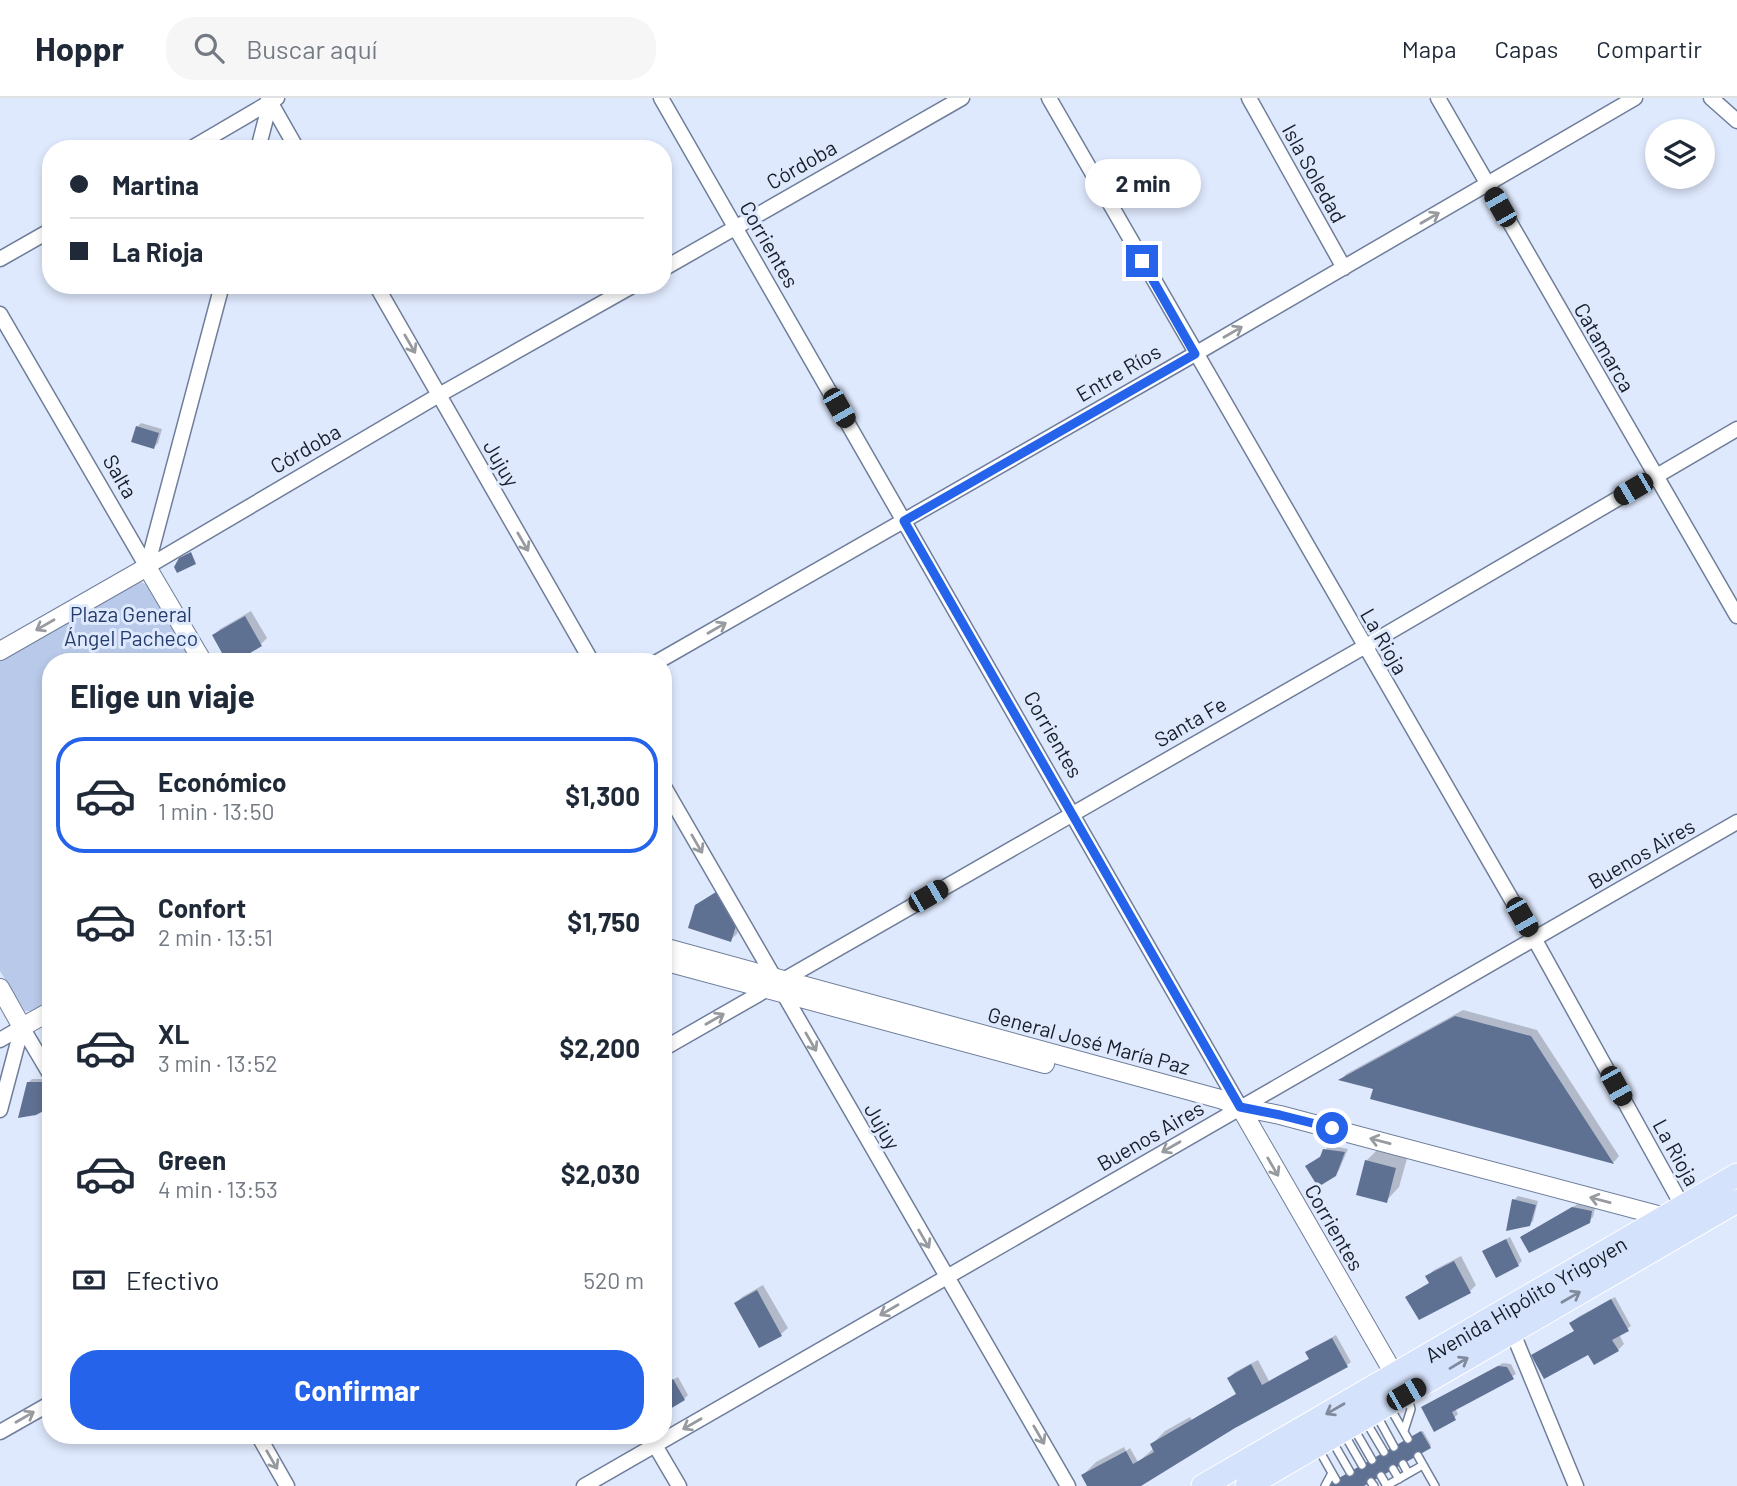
<!DOCTYPE html>
<html lang="es">
<head>
<meta charset="utf-8">
<style>
  body { margin:0; font-family:Barlow,sans-serif; background:#f6f6f7; color:#1f2937; height:100vh; display:flex; flex-direction:column; font-size:26px; white-space:nowrap }
  * { box-sizing:border-box; margin:0 }
  p { font-size:23px; color:#747a83 }
  .icon { flex:none; width:38px; height:38px; fill:none; stroke:currentColor; stroke-width:2; stroke-linecap:round; stroke-linejoin:round }
  .map { position:relative; flex:1; overflow:hidden }
  .details { position:absolute; left:42px; top:555px; width:630px; height:791px; display:flex; flex-direction:column; background:#fff; border-radius:28px; box-shadow:0 4px 10px #0003 }
  .details>* { flex:none }
  .hud { position:absolute; left:42px; top:42px; width:630px; height:154px; border-radius:28px; box-shadow:0 4px 10px #0003; display:grid; align-content:center; height:154px; padding:0 28px; background:#fff }
  .controls { position:absolute; left:1645px; top:21px; display:grid; gap:14px }
  .controls a { display:grid; place-items:center; width:70px; height:70px; border-radius:50%; background:#fff; box-shadow:0 4px 10px #0003; font-size:35px }
  .end { position:absolute; width:32px; height:32px; margin:-16px; border:9px solid #2563eb; background:#fff; box-shadow:0 0 0 4px #fff }
  .from { border-radius:50% }
  .bubble { position:absolute; height:49px; border-radius:24px; background:#fff; box-shadow:0 4px 10px #0003; font-size:23px; font-weight:700; line-height:49px; text-align:center }
  .car { position:absolute; width:21px; height:42px; margin:-21px -10px; border-radius:9px; box-shadow:0 0 5px 2px #0007; background:linear-gradient(#222 24%,#8ab4d8 0 40%,#222 0 76%,#8ab4d8 0 86%,#222 0) }
  .hud b { display:flex; align-items:center; gap:24px; height:66px; font-size:26px }
  .hud b+b { border-top:2px solid #e0e1e3 }
  .hud i { width:18px; height:18px; background:#1f2937 }
  ul { padding:0; list-style:none }
  li { display:flex; align-items:center; gap:21px; height:116px; margin:0 14px 10px; padding:0 14px; border:4px solid transparent; border-radius:28px }
  li div { flex:1 }
  li b { display:block; font-size:26px }
  li em { font-style:normal; font-weight:700 }
  li.selected { border-color:#2563eb }
  li>.icon { width:63px; height:63px; stroke-width:1.5 }
  h2 { padding:0 28px; font-size:32px; line-height:84px }
  .pay { display:flex; align-items:center; gap:18px; height:77px; padding:0 28px; font-size:26px }
  .pay p { margin-inline-start:auto }
  .cta { display:flex; gap:14px; margin-top:auto; padding:14px 28px }
  .cta a { flex:1; height:80px; border-radius:28px; background:#2563eb; color:#fff; font-size:28px; font-weight:700; line-height:80px; text-align:center }
  header { display:flex; align-items:center; gap:42px; box-sizing:border-box; height:98px; padding:0 35px; background:#fff; border-bottom:2px solid #e0e1e3 }
  header strong { font-size:33px }
  nav { display:flex; gap:38px; margin-inline-start:auto; font-size:24px }
  .search { width:490px; height:63px; background:#f6f6f7; display:flex; align-items:center; gap:18px; box-sizing:border-box; padding:0 24px; border-radius:28px; color:#747a83; font-size:26px }
  .map>svg:first-child { display:block }
</style>
</head>
<body>
<header>
<strong>Hoppr</strong>
<div class="search"><svg class="icon" aria-label="search" viewBox="0 0 24 24"><circle cx="10" cy="10" r="6"/><path d="M15 15l6 6"/></svg>Buscar aquí</div>
<nav><a>Mapa</a><a>Capas</a><a>Compartir</a></nav>
</header>
<div class="map">
<svg width="1737" height="1388" viewBox="0 0 1737 1388">
  <rect width="100%" height="100%" fill="#dfe9fd"/>
  <path fill="#b8c9e9" d="M139 483 149 488 193 563 51 564V903L33 913H25L0 873V561Z"/>
  <path fill="#0003" d="M141 325 162 331 158 345 154 349 137 329Z
    M251 513 267 540 261 546 214 537 220 531Z
    M723 789 741 821 737 836 730 842 697 808Z
    M1463 912 1537 932 1619 1058 1614 1064 1372 999 1375 990 1342 981 1346 976Z
    M32 981H46L51 989V1007L28 985Z
    M1329 1047 1348 1051 1339 1072 1335 1077 1307 1068 1322 1057Z
    M1379 1050 1408 1057 1399 1089 1386 1103 1366 1063Z
    M1518 1098 1538 1103 1533 1123 1529 1127 1514 1102Z
    M1578 1106 1595 1110 1593 1119 1589 1123 1526 1136Z
    M1510 1139 1522 1163 1518 1167 1485 1153Z
    M1461 1158 1476 1187 1470 1193 1431 1184 1427 1178 1434 1172Z
    M763 1187 788 1230 781 1236 760 1248 736 1205 742 1199Z
    M1615 1199 1631 1228 1619 1236 1624 1246 1618 1252 1533 1257 1576 1232 1571 1225 1578 1219Z
    M1336 1237 1351 1264 1347 1267 1250 1320 1137 1388H1089L1083 1377 1096 1364 1124 1349 1126 1353 1130 1350 1138 1364 1154 1350 1152 1346 1165 1333 1190 1319 1192 1322 1238 1295 1229 1280 1235 1274 1258 1262 1269 1283 1310 1260 1311 1251Z
    M1503 1265 1511 1266 1516 1276 1455 1310 1458 1316 1454 1320 1423 1309Z
    M678 1279 688 1297 684 1301 663 1287Z
    M1423 1333 1431 1347 1430 1349 1361 1388H1329Z"/>
  <path fill="#5f7193" d="M136 328 159 335 154 351 131 344Z
    M191 454 196 466 177 475 174 469 179 460Z
    M245 518 262 548 235 564H227L212 537Z
    M716 794 736 828 731 844 688 830 695 807Z
    M1455 918 1531 938 1614 1066 1370 1001 1373 991 1338 982Z
    M27 984H42L51 999V1009L36 1017 18 1020Z
    M1323 1051 1345 1054 1336 1078 1318 1089 1305 1068 1320 1059Z
    M1365 1062 1396 1070 1387 1105 1356 1097Z
    M1512 1101 1536 1107 1530 1128 1506 1133Z
    M1572 1109 1592 1113 1590 1125 1529 1155 1520 1139Z
    M1506 1141 1519 1168 1496 1180 1482 1153Z
    M1454 1163 1471 1195 1419 1222 1405 1199 1429 1185 1425 1178Z
    M757 1192 782 1238 759 1250 734 1205Z
    M1611 1201 1629 1233 1612 1242 1619 1253 1594 1267 1588 1257 1544 1281 1531 1257 1574 1233 1569 1225Z
    M1332 1240 1348 1269 1235 1330 1141 1388H1087L1081 1377 1126 1353 1133 1366 1154 1354 1150 1346 1236 1296 1227 1280 1251 1266 1262 1287 1309 1261 1305 1254Z
    M1498 1268 1507 1269 1514 1281 1452 1314 1456 1322 1434 1334 1421 1309Z
    M673 1281 685 1302 670 1311 663 1309V1287Z
    M1421 1333 1431 1350 1364 1388H1325Z"/>
  <g fill="none" stroke-linecap="round" stroke-linejoin="round">
    <defs>
      <path id="service" d="M1389 1308 1408 1341
        M1376 1316 1394 1349
        M1365 1322 1384 1354
        M1353 1329 1372 1362
        M1404 1333 1411 1311 1407 1297
        M1343 1334 1362 1367
        M1331 1341 1350 1374
        M1319 1352 1336 1382
        M1418 1358 1435 1388
        M1403 1366 1408 1375
        M1393 1371 1399 1381
        M1381 1378 1387 1388
        M1371 1384 1374 1388
        M1325 1388 1332 1375
        M1386 1388 1423 1367"/>
      <path id="minor" d="M268 0 297 51
        M661 0 1240 1009
        M1049 0 1535 842 1683 1109
        M1249 0 1344 170
        M1438 0 1737 518
        M1711 0 1737 23
        M190 51 277 0
        M258 51 271 1
        M0 161 51 132
        M663 171 962 0
        M376 187 592 564
        M0 216 147 469
        M147 469 439 297 634 187
        M147 469 222 187
        M657 564 1195 256 1635 0
        M663 687 1068 1388
        M22 929 51 978
        M0 942 22 929
        M663 951 1364 549 1737 331
        M0 1012 22 929
        M1512 1233 1576 1388
        M0 1334 51 1305
        M258 1337 287 1388
        M649 1337 679 1388
        M584 1388 1737 724"/>
      <path id="tertiary" d="M0 553 147 469 203 564
        M663 849 1220 1001 1240 1009 1280 1017 1665 1119
        M663 863 1045 966
        M0 890 22 929 51 913
        M1240 1009 1401 1288"/>
      <g id="primary">
        <path id="s1" d="M1203 1388 1737 1077"/>
        <path d="M1247 1388 1737 1103"/>
      </g>
    </defs>
    <use href="#service" stroke="#6f7e9a" stroke-width="10"/>
    <use href="#minor" stroke="#6f7e9a" stroke-width="17"/>
    <use href="#tertiary" stroke="#6f7e9a" stroke-width="20"/>
    <use href="#primary" stroke="#fff" stroke-width="25"/>
    <use href="#service" stroke="#fff" stroke-width="7"/>
    <use href="#minor" stroke="#fff" stroke-width="14"/>
    <use href="#tertiary" stroke="#fff" stroke-width="18"/>
    <use href="#primary" stroke="#d5e2fb" stroke-width="23"/>
  </g>
  <defs><path id="oneway-shaft" d="M-6 0H5M1.5-3L5.5 0L1.5 3" fill="none" stroke-width="1.6" stroke-linecap="round" stroke-linejoin="round" transform="scale(1.75)"/></defs>
  <g stroke="#979a9f">
    <use href="#oneway-shaft" transform="translate(1430 120) rotate(-30)"/>
    <use href="#oneway-shaft" transform="translate(1233 234) rotate(-30)"/>
    <use href="#oneway-shaft" transform="translate(410 246) rotate(60)"/>
    <use href="#oneway-shaft" transform="translate(523 444) rotate(60)"/>
    <use href="#oneway-shaft" transform="translate(45 527) rotate(150)"/>
    <use href="#oneway-shaft" transform="translate(717 530) rotate(-30)"/>
    <use href="#oneway-shaft" transform="translate(697 746) rotate(60)"/>
    <use href="#oneway-shaft" transform="translate(715 921) rotate(-30)"/>
    <use href="#oneway-shaft" transform="translate(811 944) rotate(60)"/>
    <use href="#oneway-shaft" transform="translate(1380 1043) rotate(-165)"/>
    <use href="#oneway-shaft" transform="translate(1171 1049) rotate(150)"/>
    <use href="#oneway-shaft" transform="translate(1273 1069) rotate(60)"/>
    <use href="#oneway-shaft" transform="translate(1600 1102) rotate(-165)"/>
    <use href="#oneway-shaft" transform="translate(924 1141) rotate(60)"/>
    <use href="#oneway-shaft" transform="translate(889 1212) rotate(150)"/>
    <use href="#oneway-shaft" transform="translate(25 1319) rotate(-30)"/>
    <use href="#oneway-shaft" transform="translate(692 1326) rotate(150)"/>
    <use href="#oneway-shaft" transform="translate(1039 1337) rotate(60)"/>
    <use href="#oneway-shaft" transform="translate(272 1362) rotate(60)"/>
  </g>
  <g stroke="#808a9c">
    <use href="#oneway-shaft" transform="translate(1571 1199) rotate(-30)"/>
    <use href="#oneway-shaft" transform="translate(1459 1265) rotate(-31)"/>
    <use href="#oneway-shaft" transform="translate(1335 1311) rotate(150)"/>
  </g>
  <g fill="none" stroke-linecap="round" stroke-linejoin="round">
    <path stroke="#2563eb" stroke-width="9" d="M1142 163 1195 256 904 423 1240 1009 1280 1017 1332 1030"/>
  </g>
  <g text-anchor="middle" dominant-baseline="central" stroke-width="6" stroke-linejoin="round" paint-order="stroke">
    <g font-size="21" fill="#181e29" stroke="#dfe9fd">
      <text transform="translate(801 66) rotate(-30)">Córdoba</text>
      <text transform="translate(1315 75) rotate(61)">Isla Soledad</text>
      <text transform="translate(770 146) rotate(60)">Corrientes</text>
      <text transform="translate(1605 249) rotate(60)">Catamarca</text>
      <text transform="translate(1118 274) rotate(-30)">Entre Ríos</text>
      <text transform="translate(305 350) rotate(-30)">Córdoba</text>
      <text transform="translate(502 365) rotate(60)">Jujuy</text>
      <text transform="translate(121 378) rotate(60)">Salta</text>
      <text transform="translate(1385 543) rotate(60)">La Rioja</text>
      <text transform="translate(1190 623) rotate(-30)">Santa Fe</text>
      <text transform="translate(1054 636) rotate(60)">Corrientes</text>
      <text transform="translate(1641 755) rotate(-30)">Buenos Aires</text>
      <text transform="translate(1089 942) rotate(15)">General José María Paz</text>
      <text transform="translate(883 1028) rotate(60)">Jujuy</text>
      <text transform="translate(1150 1037) rotate(-30)">Buenos Aires</text>
      <text transform="translate(1677 1054) rotate(61)">La Rioja</text>
      <text transform="translate(1335 1129) rotate(60)">Corrientes</text>
      <text stroke="none"><textPath href="#s1" startOffset="373">Avenida Hipólito Yrigoyen</textPath></text>
    </g>
    <g font-size="21" fill="#243c6b" stroke="#dfe9fd">
      <text x="131" y="515">Plaza General<tspan x="131" dy="24">Ángel Pacheco</tspan></text>
    </g>
  </g>
</svg>
<div class="controls">
<a><svg class="icon" aria-label="layers" viewBox="0 0 24 24"><path d="M12 4l9 5-9 5-9-5zM3 14l9 5 9-5"/></svg></a>
</div>
<i class="end from" style="left:1332px;top:1030px"></i>
<i class="end" style="left:1142px;top:163px"></i>
<div class="bubble" style="left:1085px;top:61px;width:116px">2 min</div>
<i class="car" style="left:1500px;top:109px;rotate:330deg"></i>
<i class="car" style="left:839px;top:310px;rotate:150deg"></i>
<i class="car" style="left:1633px;top:391px;rotate:240deg"></i>
<i class="car" style="left:928px;top:798px;rotate:60deg"></i>
<i class="car" style="left:1522px;top:819px;rotate:150deg"></i>
<i class="car" style="left:1616px;top:988px;rotate:151deg"></i>
<i class="car" style="left:1406px;top:1296px;rotate:60deg"></i>
<div class="hud">
<b><i class="from"></i>Martina</b>
<b><i></i>La Rioja</b>
</div>
<section class="details">
<h2>Elige un viaje</h2>
<ul>
<li class="selected"><svg class="icon" aria-label="car" viewBox="0 0 24 24"><path d="M5 17H2v-5l4-1 3-4h7l3 4 3 1v5h-3M9 17h6M6 11h13"/><circle cx="7" cy="17" r="2"/><circle cx="17" cy="17" r="2"/></svg><div><b>Económico</b><p>1 min · 13:50</p></div><em>$1,300</em></li>
<li><svg class="icon" aria-label="car" viewBox="0 0 24 24"><path d="M5 17H2v-5l4-1 3-4h7l3 4 3 1v5h-3M9 17h6M6 11h13"/><circle cx="7" cy="17" r="2"/><circle cx="17" cy="17" r="2"/></svg><div><b>Confort</b><p>2 min · 13:51</p></div><em>$1,750</em></li>
<li><svg class="icon" aria-label="car" viewBox="0 0 24 24"><path d="M5 17H2v-5l4-1 3-4h7l3 4 3 1v5h-3M9 17h6M6 11h13"/><circle cx="7" cy="17" r="2"/><circle cx="17" cy="17" r="2"/></svg><div><b>XL</b><p>3 min · 13:52</p></div><em>$2,200</em></li>
<li><svg class="icon" aria-label="car" viewBox="0 0 24 24"><path d="M5 17H2v-5l4-1 3-4h7l3 4 3 1v5h-3M9 17h6M6 11h13"/><circle cx="7" cy="17" r="2"/><circle cx="17" cy="17" r="2"/></svg><div><b>Green</b><p>4 min · 13:53</p></div><em>$2,030</em></li>
</ul>
<div class="pay"><svg class="icon" aria-label="cash" viewBox="0 0 24 24"><path d="M3 7h18v10H3z"/><circle cx="12" cy="12" r="2"/></svg>Efectivo<p>520 m</p></div>
<div class="cta"><a>Confirmar</a></div>
</section>
</div>
</body>
</html>
